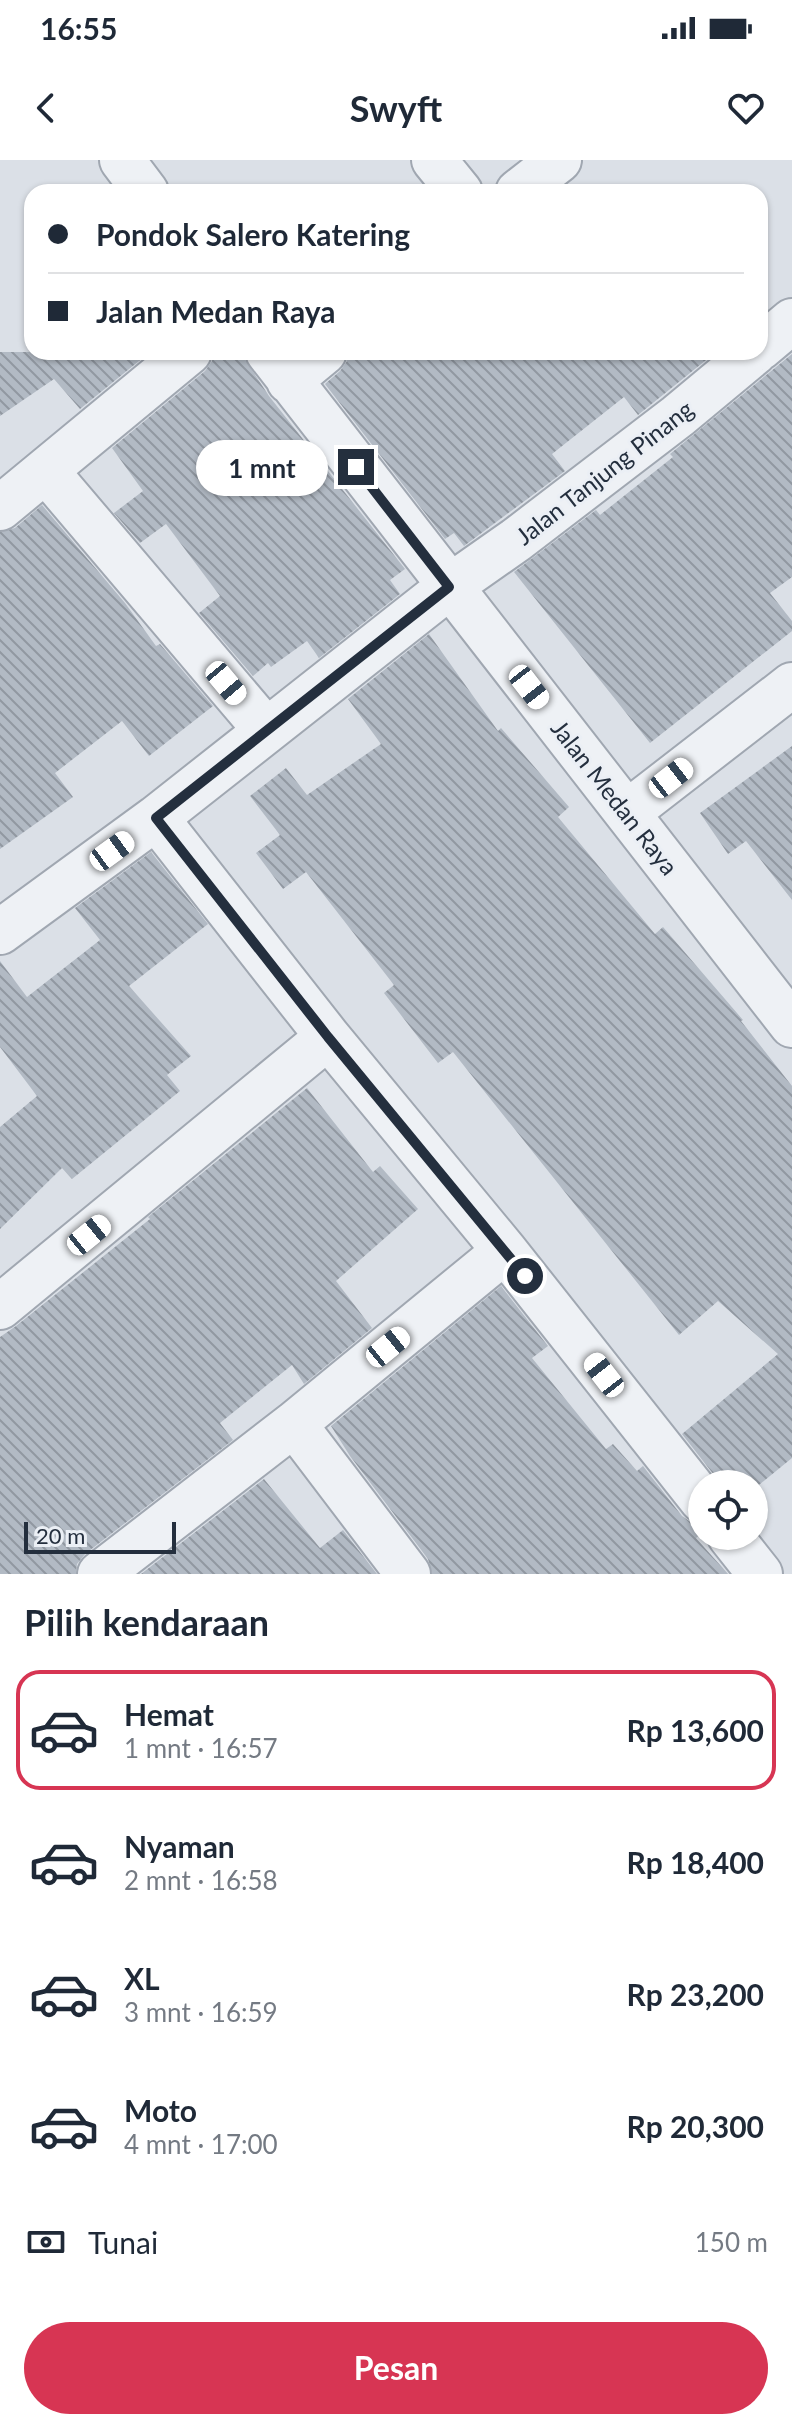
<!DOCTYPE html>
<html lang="id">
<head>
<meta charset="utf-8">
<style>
  body { margin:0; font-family:Lato,sans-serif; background:#f6f6f7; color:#1f2937; height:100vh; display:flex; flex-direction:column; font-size:30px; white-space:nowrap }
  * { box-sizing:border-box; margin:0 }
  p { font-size:26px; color:#747a83 }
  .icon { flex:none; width:44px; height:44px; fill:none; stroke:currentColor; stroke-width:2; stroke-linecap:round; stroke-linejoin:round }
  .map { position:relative; height:1414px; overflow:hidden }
  .side { display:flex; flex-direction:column; background:#fff; flex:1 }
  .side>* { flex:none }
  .guide { position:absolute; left:24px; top:24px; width:744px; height:176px; border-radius:24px; box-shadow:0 2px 6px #0004; display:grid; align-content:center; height:176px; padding:0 24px; background:#fff }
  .buttons { position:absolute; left:688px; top:1310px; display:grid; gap:16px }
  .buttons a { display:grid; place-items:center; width:80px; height:80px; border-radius:50%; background:#fff; box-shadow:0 2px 6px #0004; font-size:40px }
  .scale { position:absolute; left:24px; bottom:20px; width:152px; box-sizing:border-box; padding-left:8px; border:4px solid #242f3e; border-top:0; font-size:22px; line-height:28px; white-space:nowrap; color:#242f3e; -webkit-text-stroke:6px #ebeff5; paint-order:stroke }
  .end { position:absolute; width:36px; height:36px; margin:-18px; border:10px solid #242f3e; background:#fff; box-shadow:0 0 0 4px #fff }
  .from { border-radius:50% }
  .bubble { position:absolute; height:56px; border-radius:28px; background:#fff; box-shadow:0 2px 6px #0004; font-size:26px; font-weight:700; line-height:56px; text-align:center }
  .car { position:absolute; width:24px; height:48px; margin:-24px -12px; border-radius:10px; box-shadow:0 0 6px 2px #0007; background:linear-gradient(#fff 24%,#345 0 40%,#fff 0 76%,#345 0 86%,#fff 0) }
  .guide b { display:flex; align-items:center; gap:28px; height:76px; font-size:30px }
  .guide b+b { border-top:2px solid #e0e1e3 }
  .guide i { width:20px; height:20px; background:#1f2937 }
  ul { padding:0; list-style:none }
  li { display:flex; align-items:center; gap:24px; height:120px; margin:0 16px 12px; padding:0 8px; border:4px solid transparent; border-radius:24px }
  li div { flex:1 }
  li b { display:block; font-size:30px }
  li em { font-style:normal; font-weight:700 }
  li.on { border-color:#d73553 }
  li>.icon { width:72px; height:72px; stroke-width:1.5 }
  h2 { padding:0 24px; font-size:36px; line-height:96px }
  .pay { display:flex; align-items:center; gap:20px; height:88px; padding:0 24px; font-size:30px }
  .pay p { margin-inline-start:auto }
  .cta { display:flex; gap:16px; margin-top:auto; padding:16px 24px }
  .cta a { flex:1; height:92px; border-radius:48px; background:#d73553; color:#fff; font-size:32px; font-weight:700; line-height:92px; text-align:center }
  .status { display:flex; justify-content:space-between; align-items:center; height:56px; padding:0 40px; background:#fff; direction:ltr }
  .status svg { height:22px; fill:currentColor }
  header { display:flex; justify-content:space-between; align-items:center; height:104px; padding:0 24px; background:#fff; font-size:36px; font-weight:700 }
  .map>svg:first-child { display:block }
</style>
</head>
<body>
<div class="status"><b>16:55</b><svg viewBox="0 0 49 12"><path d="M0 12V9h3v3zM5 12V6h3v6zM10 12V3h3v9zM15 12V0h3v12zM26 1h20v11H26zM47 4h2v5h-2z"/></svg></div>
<header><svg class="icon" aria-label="back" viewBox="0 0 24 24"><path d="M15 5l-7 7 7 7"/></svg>Swyft<svg class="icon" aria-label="heart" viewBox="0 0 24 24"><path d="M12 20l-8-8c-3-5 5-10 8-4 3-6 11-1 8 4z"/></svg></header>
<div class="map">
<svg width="792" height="1414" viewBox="0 0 792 1414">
  <defs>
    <pattern id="building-back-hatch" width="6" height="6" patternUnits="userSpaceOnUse" patternTransform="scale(2)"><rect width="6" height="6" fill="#b2bac4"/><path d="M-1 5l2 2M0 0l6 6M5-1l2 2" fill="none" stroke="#9198a1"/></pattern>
  </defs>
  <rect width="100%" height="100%" fill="#dbe0e7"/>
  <path fill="url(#building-back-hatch)" d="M0 192H150L80 249 54 219 0 256Z
    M213 192H240L269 236 405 409 390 420 400 434 319 498 307 481 271 507 268 503 253 516 199 453 220 436 166 364 140 383 114 353 143 331 112 288 205 211 212 201Z
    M348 192H716L638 255 624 237 552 294 565 311 464 386 454 373 445 379 325 224 340 211 347 201Z
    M792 194V417L770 433 792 461V471L650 583 514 412 596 350 600 355 673 297 670 294Z
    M42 345 125 443 156 486 160 484 213 546 149 596 122 561 55 613 73 637 0 689V372L15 368Z
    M429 474 498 571 501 568 569 647 558 657 655 774 663 767 743 860 741 861 792 926V1298L754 1329V1324H721L682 1274 778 1194 718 1141 679 1175 453 892 438 903 384 833 394 825 306 712 283 729 256 693 280 675 250 636 286 608 307 635 381 584 348 539Z
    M792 586V740L746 681 728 694 700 653Z
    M151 692 208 764 129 826 191 896 167 915 180 931 72 1019 62 1008 0 1069V967L37 936 0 887V801L27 837 100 780 75 748Z
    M307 928 373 1012 380 1006 418 1049 336 1121 372 1168 304 1224 292 1205 220 1263 233 1280 85 1394 77 1404 76 1414H0V1177L16 1166 150 1059 148 1057Z
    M501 1126 548 1186 532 1198 606 1289 613 1284 637 1311 643 1306 682 1356 692 1363 702 1364V1373L696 1378 728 1414H432L428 1399 350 1296 331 1266Z
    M264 1319 320 1388 343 1370 377 1414H141Z"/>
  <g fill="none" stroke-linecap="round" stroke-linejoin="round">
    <defs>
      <path id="minor" d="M122 0 146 32
        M434 0 460 32
        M518 32 559 0
        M760 188 792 161
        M268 192 792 865
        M289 221 324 192
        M46 311 266 570
        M0 348 189 192
        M628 652 792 525
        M156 658 328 877 505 1091 702 1340
        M0 772 156 658 449 427 516 380 678 256 755 192
        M0 1147 328 877
        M294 1264 408 1414
        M730 1376 760 1414
        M100 1414 294 1264 505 1091"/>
    </defs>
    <use href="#minor" stroke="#a0a7b1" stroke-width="48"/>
    <use href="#minor" stroke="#eef1f5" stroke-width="44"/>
  </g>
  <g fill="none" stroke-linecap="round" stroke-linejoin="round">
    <path stroke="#242f3e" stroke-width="10" d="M356 307 449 427 156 658 328 877 525 1116"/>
  </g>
  <g text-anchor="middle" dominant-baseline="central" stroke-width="6" stroke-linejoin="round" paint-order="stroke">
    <g font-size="24" fill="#242f3e" stroke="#ebeff5">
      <text transform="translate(604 312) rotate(-38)">Jalan Tanjung Pinang</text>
      <text transform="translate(615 637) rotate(52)">Jalan Medan Raya</text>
    </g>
  </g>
</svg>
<div class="buttons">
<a><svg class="icon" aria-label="locate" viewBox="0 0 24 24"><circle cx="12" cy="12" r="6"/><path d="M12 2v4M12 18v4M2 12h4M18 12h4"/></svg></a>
</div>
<div class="scale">20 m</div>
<i class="end from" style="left:525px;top:1116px"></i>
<i class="end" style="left:356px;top:307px"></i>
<div class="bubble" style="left:196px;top:280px;width:132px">1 mnt</div>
<i class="car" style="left:226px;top:523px;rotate:140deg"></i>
<i class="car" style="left:529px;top:527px;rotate:142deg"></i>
<i class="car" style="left:671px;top:618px;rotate:52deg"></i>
<i class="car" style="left:112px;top:691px;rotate:54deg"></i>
<i class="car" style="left:89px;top:1075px;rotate:51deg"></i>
<i class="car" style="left:388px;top:1187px;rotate:51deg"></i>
<i class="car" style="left:604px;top:1215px;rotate:322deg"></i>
<div class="guide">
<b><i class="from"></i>Pondok Salero Katering</b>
<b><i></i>Jalan Medan Raya</b>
</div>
</div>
<section class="side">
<h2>Pilih kendaraan</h2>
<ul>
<li class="on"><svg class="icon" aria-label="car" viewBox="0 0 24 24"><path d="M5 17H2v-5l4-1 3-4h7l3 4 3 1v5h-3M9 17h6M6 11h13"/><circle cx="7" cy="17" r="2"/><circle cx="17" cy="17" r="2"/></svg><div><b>Hemat</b><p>1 mnt · 16:57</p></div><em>Rp 13,600</em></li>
<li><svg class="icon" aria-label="car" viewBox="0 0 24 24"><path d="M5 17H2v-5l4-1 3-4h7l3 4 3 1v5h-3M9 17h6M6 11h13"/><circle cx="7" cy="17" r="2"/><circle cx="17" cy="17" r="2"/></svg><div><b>Nyaman</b><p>2 mnt · 16:58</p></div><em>Rp 18,400</em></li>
<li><svg class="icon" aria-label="car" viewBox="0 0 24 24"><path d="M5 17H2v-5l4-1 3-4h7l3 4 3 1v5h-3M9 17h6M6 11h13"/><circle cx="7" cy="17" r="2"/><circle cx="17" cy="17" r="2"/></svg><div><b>XL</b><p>3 mnt · 16:59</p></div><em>Rp 23,200</em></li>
<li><svg class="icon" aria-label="car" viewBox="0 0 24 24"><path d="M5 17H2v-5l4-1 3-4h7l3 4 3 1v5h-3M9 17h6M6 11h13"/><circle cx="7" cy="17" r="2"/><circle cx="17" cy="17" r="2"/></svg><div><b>Moto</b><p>4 mnt · 17:00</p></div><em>Rp 20,300</em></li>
</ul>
<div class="pay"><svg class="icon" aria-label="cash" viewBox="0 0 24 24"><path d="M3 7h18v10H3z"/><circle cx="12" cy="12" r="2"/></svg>Tunai<p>150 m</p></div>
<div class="cta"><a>Pesan</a></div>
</section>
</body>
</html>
